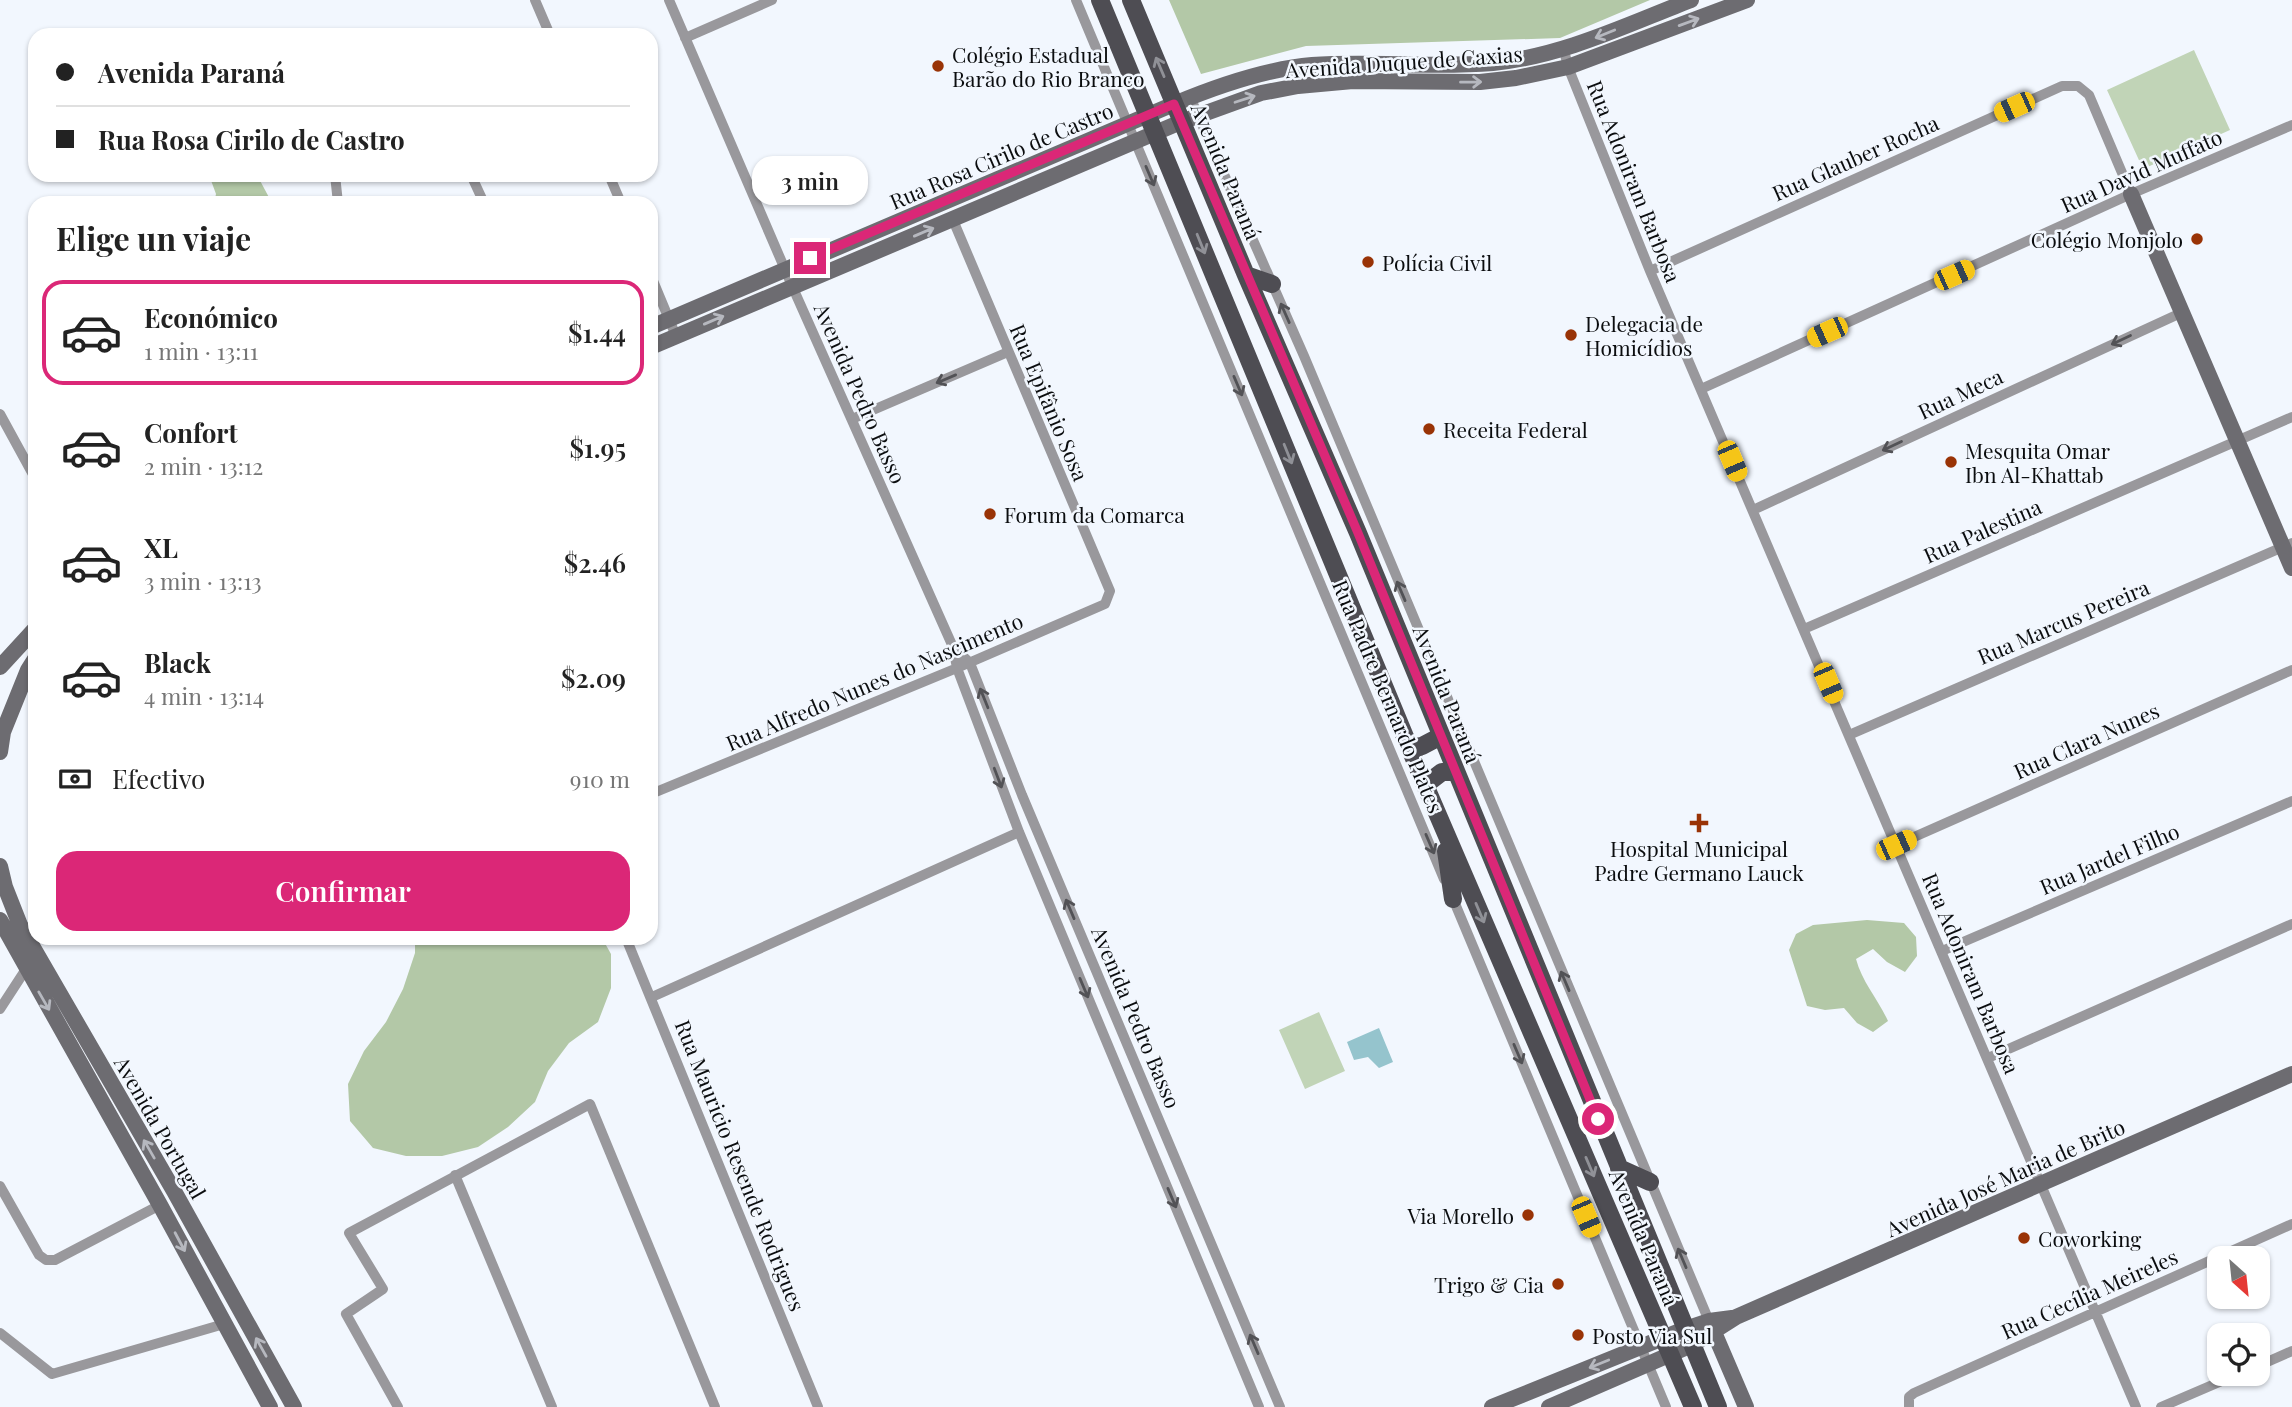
<!DOCTYPE html>
<html lang="es">
<head>
<meta charset="utf-8">
<style>
  body { margin:0; font-family:"Playfair Display",serif; background:#f2f2f2; color:#222; height:100vh; display:flex; flex-direction:column; font-size:26px; white-space:nowrap }
  * { box-sizing:border-box; margin:0 }
  p { font-size:23px; color:#767676 }
  .icon { flex:none; width:38px; height:38px; fill:none; stroke:currentColor; stroke-width:2; stroke-linecap:round; stroke-linejoin:round }
  .map { position:relative; flex:1; overflow:hidden }
  .details { position:absolute; left:28px; top:196px; width:630px; height:749px; display:flex; flex-direction:column; background:#fff; border-radius:21px; box-shadow:0 2px 5px #0004 }
  .details>* { flex:none }
  .banner { position:absolute; left:28px; top:28px; width:630px; height:154px; border-radius:21px; box-shadow:0 2px 5px #0004; display:grid; align-content:center; height:154px; padding:0 28px; background:#fff }
  .needle { width:46px; rotate:153deg }
  .controls { position:absolute; left:2207px; top:1246px; display:grid; gap:14px }
  .controls a { display:grid; place-items:center; width:63px; height:63px; border-radius:14px; background:#fff; box-shadow:0 2px 5px #0004; font-size:35px }
  .end { position:absolute; width:32px; height:32px; margin:-16px; border:9px solid #db2777; background:#fff; box-shadow:0 0 0 4px #fff }
  .from { border-radius:50% }
  .bubble { position:absolute; height:49px; border-radius:21px; background:#fff; box-shadow:0 2px 5px #0004; font-size:23px; font-weight:600; line-height:49px; text-align:center }
  .car { position:absolute; width:21px; height:42px; margin:-21px -10px; border-radius:9px; box-shadow:0 0 5px 2px #0007; background:linear-gradient(#f5c518 24%,#345 0 40%,#f5c518 0 76%,#345 0 86%,#f5c518 0) }
  .banner b { display:flex; align-items:center; gap:24px; height:66px; font-size:26px }
  .banner b+b { border-top:2px solid #e0e0e0 }
  .banner i { width:18px; height:18px; background:#222 }
  ul { padding:0; list-style:none }
  li { display:flex; align-items:center; gap:21px; height:105px; margin:0 14px 10px; padding:0 14px; border:4px solid transparent; border-radius:21px }
  li div { flex:1 }
  li b { display:block; font-size:26px }
  li em { font-style:normal; font-weight:600 }
  li.current { border-color:#db2777 }
  li>.icon { width:63px; height:63px; stroke-width:1.5 }
  h2 { padding:0 28px; font-size:32px; line-height:84px }
  .pay { display:flex; align-items:center; gap:18px; height:77px; padding:0 28px; font-size:26px }
  .pay p { margin-inline-start:auto }
  .primary-button { display:flex; gap:14px; margin-top:auto; padding:14px 28px }
  .primary-button a { flex:1; height:80px; border-radius:21px; background:#db2777; color:#fff; font-size:28px; font-weight:600; line-height:80px; text-align:center }
  .map>svg:first-child { display:block }
</style>
</head>
<body>
<div class="map">
<svg width="2292" height="1407" viewBox="0 0 2292 1407">
  <rect width="100%" height="100%" fill="#f2f7fe"/>
  <path fill="#c1d4b7" d="M2194 50 2230 130 2143 169 2107 90Z
    M1319 1012 1345 1071 1305 1089 1279 1030Z"/>
  <path fill="#b3c8a7" d="M1169 0H1650L1560 38 1306 46 1201 74Z
    M209 175H257L272 203H214L216 194Z
    M1867 920 1904 923 1916 937 1917 956 1905 972 1887 962 1873 949 1856 959C1862 982 1878 999 1888 1021L1873 1032 1857 1023 1844 1008 1825 1010 1807 1006 1789 950 1796 934 1813 925Z
    M415 938H602L611 954V988L598 1022 569 1043 548 1071 535 1102 508 1127 478 1147 442 1156H406L373 1148 350 1121 348 1084 364 1051 386 1022 403 989 415 953Z"/>
  <path fill="#95c4cd" d="M1379 1028 1393 1062 1379 1068 1368 1057 1354 1060 1347 1042Z"/>
  <g fill="none" stroke-linecap="round" stroke-linejoin="round">
    <path stroke="#99989c" stroke-width="10" d="M535 0 550 35
      M669 0 793 288 953 647 957 668 1019 832 1259 1407
      M1076 0 1444 879
      M685 38 772 0
      M1564 50 1568 67 1650 271 2136 1407
      M1190 97 1304 356 1709 1321
      M335 175 338 203
      M471 175 484 203
      M609 175 621 203
      M1650 271 2062 86H2078L2089 95 2131 194
      M651 276 676 336
      M1701 389 2131 194 2292 125
      M0 414 35 478
      M852 419 1008 352
      M1753 510 2183 312
      M1804 629 2292 417
      M953 647 970 663 1022 795 1280 1407
      M1849 735 2292 543
      M651 794 957 668 1105 604 1110 591 953 220
      M1896 845 2292 670
      M1451 894 1666 1407
      M626 938 818 1407
      M1942 951 2292 801
      M652 997 1019 832
      M0 1009 26 969
      M1988 1058 2292 924
      M455 1175 552 1407
      M0 1186 39 1255 46 1260H55L160 1205
      M0 1333 52 1374 224 1324
      M2258 1366 2292 1351
      M398 1407 346 1314 383 1289 349 1233 590 1104 715 1407
      M1909 1407V1397L1914 1393 2292 1224
      M2161 1407 2238 1374"/>
    <path stroke="#6d6c71" stroke-width="16" d="M2131 194 2292 568
      M651 327 1174 104C1217 86 1265 69 1312 65 1372 61 1433 68 1493 63 1563 56 1626 25 1691 0
      M651 347 1181 122 1261 93 1298 86 1353 81 1480 82 1516 78 1568 67 1747 0
      M0 667 35 629
      M0 731 3 732 28 670 35 659
      M0 752 3 732
      M0 866 5 887 20 925 174 1191 294 1407
      M0 920 160 1205 270 1407
      M1710 1323 1746 1407
      M1492 1407 1685 1329 1709 1321 1732 1318
      M1549 1407 1692 1345 1736 1317 2292 1074"/>
    <path stroke="#4e4d53" stroke-width="18" d="M1100 0 1425 785 1693 1407
      M1131 0 1246 275 1358 533 1718 1407
      M1246 275 1272 284
      M1410 748 1422 746 1441 736
      M1425 785 1442 772H1455
      M1446 851 1453 899
      M1619 1168 1650 1182"/>
  </g>
  <defs><path id="oneway-shaft" d="M-6 0H5M1.5-3L5.5 0L1.5 3" fill="none" stroke-width="1.6" stroke-linecap="round" stroke-linejoin="round" transform="scale(1.75)"/></defs>
  <g stroke="#b6b8bf">
    <use href="#oneway-shaft" transform="translate(1689 22) rotate(-20)"/>
    <use href="#oneway-shaft" transform="translate(1605 34) rotate(158)"/>
    <use href="#oneway-shaft" transform="translate(1471 82) rotate(-1)"/>
    <use href="#oneway-shaft" transform="translate(1245 99) rotate(-18)"/>
    <use href="#oneway-shaft" transform="translate(924 232) rotate(-23)"/>
    <use href="#oneway-shaft" transform="translate(714 320) rotate(-23)"/>
    <use href="#oneway-shaft" transform="translate(44 1001) rotate(60)"/>
    <use href="#oneway-shaft" transform="translate(149 1149) rotate(-120)"/>
    <use href="#oneway-shaft" transform="translate(180 1242) rotate(62)"/>
    <use href="#oneway-shaft" transform="translate(261 1347) rotate(-119)"/>
    <use href="#oneway-shaft" transform="translate(1599 1364) rotate(158)"/>
  </g>
  <g stroke="#909197">
    <use href="#oneway-shaft" transform="translate(1160 67) rotate(-113)"/>
    <use href="#oneway-shaft" transform="translate(1201 244) rotate(68)"/>
    <use href="#oneway-shaft" transform="translate(1288 454) rotate(68)"/>
    <use href="#oneway-shaft" transform="translate(1480 913) rotate(67)"/>
    <use href="#oneway-shaft" transform="translate(1590 1167) rotate(67)"/>
  </g>
  <g stroke="#525256">
    <use href="#oneway-shaft" transform="translate(1150 176) rotate(67)"/>
    <use href="#oneway-shaft" transform="translate(1285 313) rotate(-114)"/>
    <use href="#oneway-shaft" transform="translate(2121 340) rotate(155)"/>
    <use href="#oneway-shaft" transform="translate(946 379) rotate(157)"/>
    <use href="#oneway-shaft" transform="translate(1238 386) rotate(67)"/>
    <use href="#oneway-shaft" transform="translate(1892 446) rotate(155)"/>
    <use href="#oneway-shaft" transform="translate(1401 591) rotate(-113)"/>
    <use href="#oneway-shaft" transform="translate(984 698) rotate(-112)"/>
    <use href="#oneway-shaft" transform="translate(998 778) rotate(69)"/>
    <use href="#oneway-shaft" transform="translate(1430 844) rotate(67)"/>
    <use href="#oneway-shaft" transform="translate(1070 909) rotate(-113)"/>
    <use href="#oneway-shaft" transform="translate(1565 981) rotate(-113)"/>
    <use href="#oneway-shaft" transform="translate(1084 988) rotate(67)"/>
    <use href="#oneway-shaft" transform="translate(1518 1054) rotate(67)"/>
    <use href="#oneway-shaft" transform="translate(1172 1198) rotate(67)"/>
    <use href="#oneway-shaft" transform="translate(1682 1258) rotate(-113)"/>
    <use href="#oneway-shaft" transform="translate(1254 1344) rotate(-113)"/>
  </g>
  <g fill="none" stroke-linecap="round" stroke-linejoin="round">
    <path stroke="#db2777" stroke-width="9" d="M810 258 1174 104 1358 533 1598 1119"/>
  </g>
  <g fill="#993306" stroke="#f2f7fe" stroke-width="2.5">
    <circle cx="938" cy="66" r="7"/>
    <circle cx="2197" cy="239" r="7"/>
    <circle cx="1368" cy="262" r="7"/>
    <circle cx="1571" cy="335" r="7"/>
    <circle cx="1429" cy="429" r="7"/>
    <circle cx="1951" cy="462" r="7"/>
    <circle cx="990" cy="514" r="7"/>
    <path d="M1695.5 812.5h7v7h7v7h-7v7h-7v-7h-7v-7h7z"/>
    <circle cx="1528" cy="1215" r="7"/>
    <circle cx="2024" cy="1238" r="7"/>
    <circle cx="1558" cy="1284" r="7"/>
    <circle cx="1578" cy="1335" r="7"/>
  </g>
  <g text-anchor="middle" dominant-baseline="central" stroke-width="5" stroke-linejoin="round" paint-order="stroke">
    <g font-size="21" fill="#0b0d0f" stroke="#f2f7fe" text-anchor="start">
      <text x="952" y="54">Colégio Estadual<tspan x="952" dy="24">Barão do Rio Branco</tspan></text>
      <text x="2183" y="239" text-anchor="end">Colégio Monjolo</text>
      <text x="1382" y="262">Polícia Civil</text>
      <text x="1585" y="323">Delegacia de<tspan x="1585" dy="24">Homicídios</tspan></text>
      <text x="1443" y="429">Receita Federal</text>
      <text x="1965" y="450">Mesquita Omar<tspan x="1965" dy="24">Ibn Al-Khattab</tspan></text>
      <text x="1004" y="514">Forum da Comarca</text>
      <text x="1699" y="848" text-anchor="middle">Hospital Municipal<tspan x="1699" dy="24">Padre Germano Lauck</tspan></text>
      <text x="1514" y="1215" text-anchor="end">Via Morello</text>
      <text x="2038" y="1238">Coworking</text>
      <text x="1544" y="1284" text-anchor="end">Trigo &amp; Cia</text>
      <text x="1592" y="1335">Posto Via Sul</text>
    </g>
    <g font-size="21" fill="#0b0d0f" stroke="#f2f7fe">
      <text transform="translate(1404 61) rotate(-4)">Avenida Duque de Caxias</text>
      <text transform="translate(1001 155) rotate(-23)">Rua Rosa Cirilo de Castro</text>
      <text transform="translate(1855 157) rotate(-24)">Rua Glauber Rocha</text>
      <text transform="translate(2141 170) rotate(-24)">Rua David Muffato</text>
      <text transform="translate(1227 171) rotate(67)">Avenida Paraná</text>
      <text transform="translate(1635 181) rotate(68)">Rua Adoniram Barbosa</text>
      <text transform="translate(861 393) rotate(66)">Avenida Pedro Basso</text>
      <text transform="translate(1960 393) rotate(-25)">Rua Meca</text>
      <text transform="translate(1050 402) rotate(67)">Rua Epifânio Sosa</text>
      <text transform="translate(1982 530) rotate(-24)">Rua Palestina</text>
      <text transform="translate(2063 621) rotate(-23)">Rua Marcus Pereira</text>
      <text transform="translate(874 681) rotate(-23)">Rua Alfredo Nunes do Nascimento</text>
      <text transform="translate(1448 694) rotate(68)">Avenida Paraná</text>
      <text transform="translate(1389 696) rotate(67)">Rua Padre Bernardo Plates</text>
      <text transform="translate(2086 740) rotate(-24)">Rua Clara Nunes</text>
      <text transform="translate(2109 858) rotate(-23)">Rua Jardel Filho</text>
      <text transform="translate(1972 973) rotate(67)">Rua Adoniram Barbosa</text>
      <text transform="translate(1137 1017) rotate(67)">Avenida Pedro Basso</text>
      <text transform="translate(161 1127) rotate(60)">Avenida Portugal</text>
      <text transform="translate(741 1165) rotate(68)">Rua Mauricio Resende Rodrigues</text>
      <text transform="translate(2005 1177) rotate(-24)">Avenida José Maria de Brito</text>
      <text transform="translate(1645 1237) rotate(67)">Avenida Paraná</text>
      <text transform="translate(2089 1293) rotate(-24)">Rua Cecília Meireles</text>
    </g>
  </g>
</svg>
<div class="controls">
<a><svg class="needle" viewBox="-14 -14 28 28"><path d="M0-13l5 13h-10z" fill="#e53935"/><path d="M0 13l5-13h-10z" fill="#767676"/></svg></a>
<a><svg class="icon" aria-label="locate" viewBox="0 0 24 24"><circle cx="12" cy="12" r="6"/><path d="M12 2v4M12 18v4M2 12h4M18 12h4"/></svg></a>
</div>
<i class="end from" style="left:1598px;top:1119px"></i>
<i class="end" style="left:810px;top:258px"></i>
<div class="bubble" style="left:752px;top:156px;width:116px">3 min</div>
<i class="car" style="left:2014px;top:107px;rotate:246deg"></i>
<i class="car" style="left:1954px;top:275px;rotate:66deg"></i>
<i class="car" style="left:1827px;top:332px;rotate:246deg"></i>
<i class="car" style="left:1732px;top:461px;rotate:157deg"></i>
<i class="car" style="left:1828px;top:683px;rotate:157deg"></i>
<i class="car" style="left:1896px;top:845px;rotate:66deg"></i>
<i class="car" style="left:1586px;top:1217px;rotate:157deg"></i>
<div class="banner">
<b><i class="from"></i>Avenida Paraná</b>
<b><i></i>Rua Rosa Cirilo de Castro</b>
</div>
<section class="details">
<h2>Elige un viaje</h2>
<ul>
<li class="current"><svg class="icon" aria-label="car" viewBox="0 0 24 24"><path d="M5 17H2v-5l4-1 3-4h7l3 4 3 1v5h-3M9 17h6M6 11h13"/><circle cx="7" cy="17" r="2"/><circle cx="17" cy="17" r="2"/></svg><div><b>Económico</b><p>1 min · 13:11</p></div><em>$1.44</em></li>
<li><svg class="icon" aria-label="car" viewBox="0 0 24 24"><path d="M5 17H2v-5l4-1 3-4h7l3 4 3 1v5h-3M9 17h6M6 11h13"/><circle cx="7" cy="17" r="2"/><circle cx="17" cy="17" r="2"/></svg><div><b>Confort</b><p>2 min · 13:12</p></div><em>$1.95</em></li>
<li><svg class="icon" aria-label="car" viewBox="0 0 24 24"><path d="M5 17H2v-5l4-1 3-4h7l3 4 3 1v5h-3M9 17h6M6 11h13"/><circle cx="7" cy="17" r="2"/><circle cx="17" cy="17" r="2"/></svg><div><b>XL</b><p>3 min · 13:13</p></div><em>$2.46</em></li>
<li><svg class="icon" aria-label="car" viewBox="0 0 24 24"><path d="M5 17H2v-5l4-1 3-4h7l3 4 3 1v5h-3M9 17h6M6 11h13"/><circle cx="7" cy="17" r="2"/><circle cx="17" cy="17" r="2"/></svg><div><b>Black</b><p>4 min · 13:14</p></div><em>$2.09</em></li>
</ul>
<div class="pay"><svg class="icon" aria-label="cash" viewBox="0 0 24 24"><path d="M3 7h18v10H3z"/><circle cx="12" cy="12" r="2"/></svg>Efectivo<p>910 m</p></div>
<div class="primary-button"><a>Confirmar</a></div>
</section>
</div>
</body>
</html>
